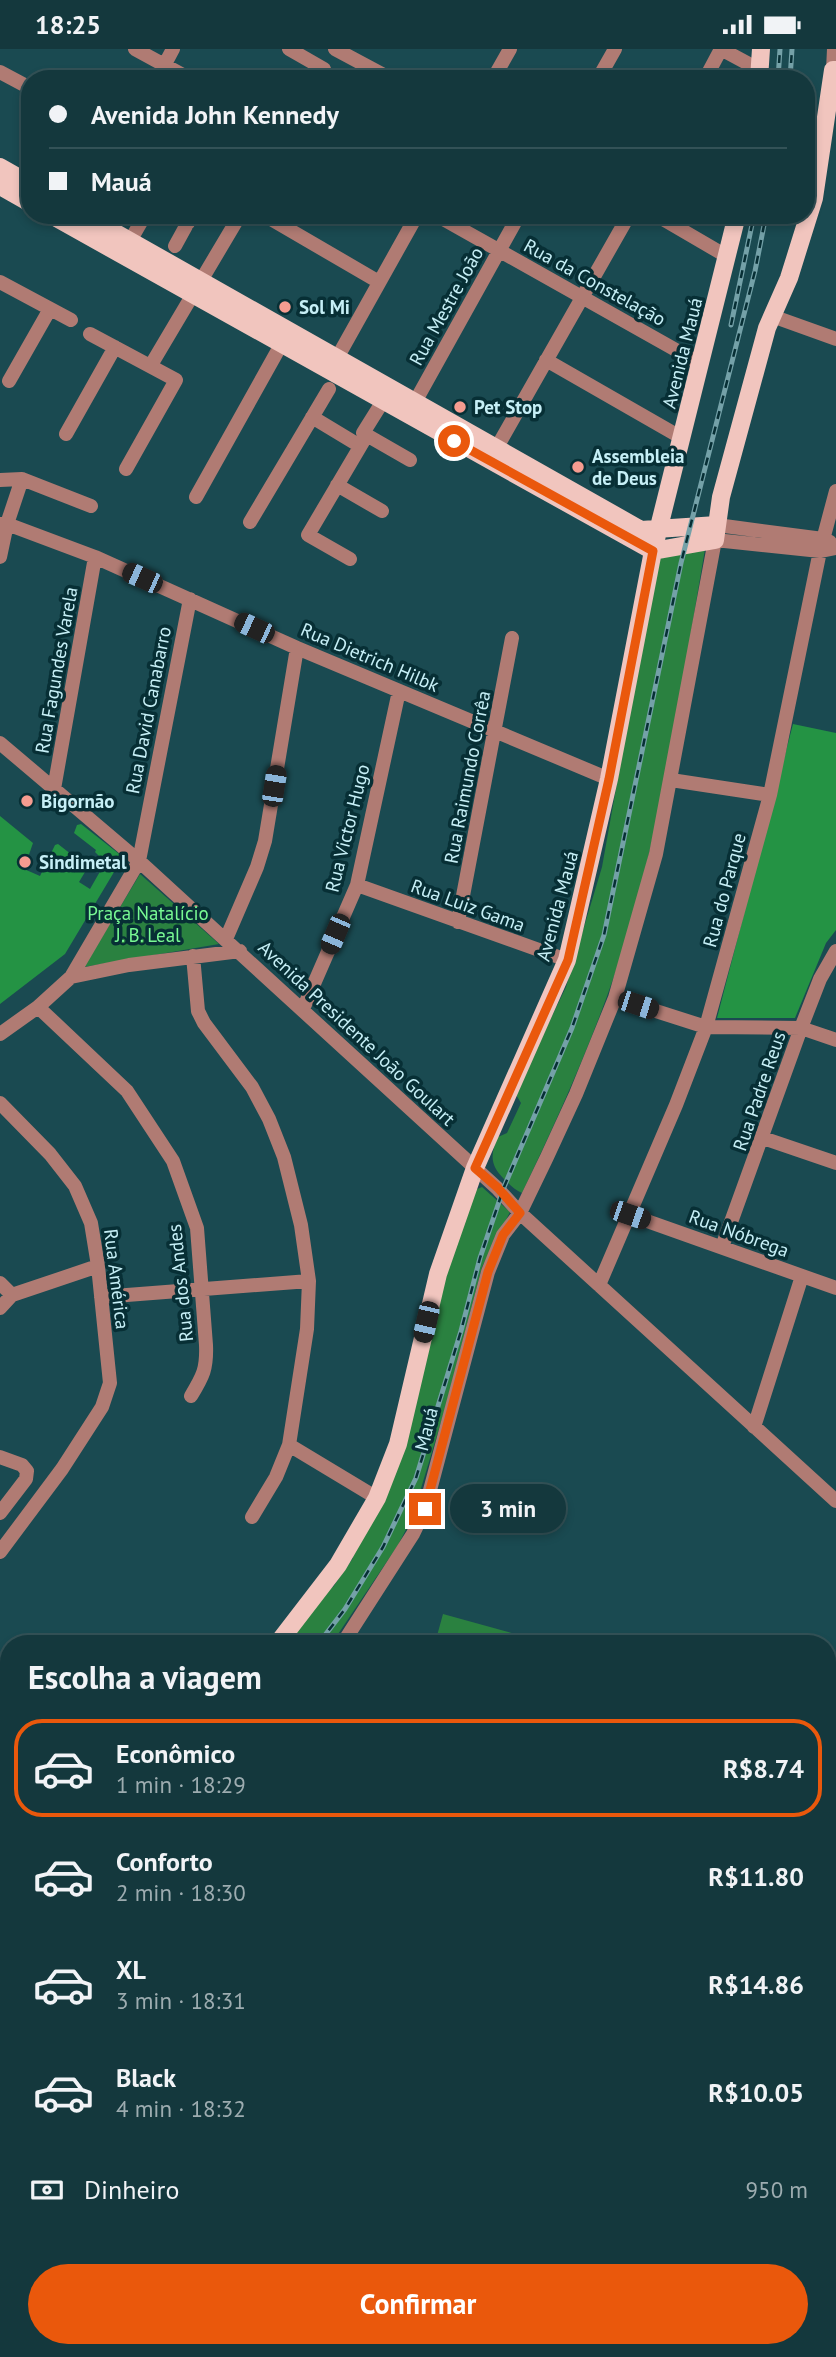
<!DOCTYPE html>
<html lang="pt">
<head>
<meta charset="utf-8">
<style>
  body { margin:0; font-family:"PT Sans",sans-serif; background:#1d3f44; color:#f1f3f6; height:100vh; display:flex; flex-direction:column; font-size:26px; white-space:nowrap }
  * { box-sizing:border-box; margin:0 }
  p { font-size:23px; color:#9dacb0 }
  .icon { flex:none; width:38px; height:38px; fill:none; stroke:currentColor; stroke-width:2; stroke-linecap:round; stroke-linejoin:round }
  .map { position:relative; flex:1; overflow:hidden }
  .side { position:absolute; left:0px; top:1586px; width:836px; height:723px; display:flex; flex-direction:column; background:#14383d; border-radius:28px 28px 0 0; box-shadow:0 4px 10px #0003,0 0 0 2px #335257 }
  .side>* { flex:none }
  .top-card { position:absolute; left:21px; top:21px; width:794px; height:154px; border-radius:28px; box-shadow:0 4px 10px #0003,0 0 0 2px #335257; display:grid; align-content:center; height:154px; padding:0 28px; background:#14383d }
  .end { position:absolute; width:32px; height:32px; margin:-16px; border:9px solid #ea580c; background:#fff; box-shadow:0 0 0 4px #fff }
  .from { border-radius:50% }
  .bubble { position:absolute; height:49px; border-radius:24px; background:#14383d; box-shadow:0 4px 10px #0003,0 0 0 2px #335257; font-size:23px; font-weight:800; line-height:49px; text-align:center }
  .car { position:absolute; width:21px; height:42px; margin:-21px -10px; border-radius:9px; box-shadow:0 0 5px 2px #0007; background:linear-gradient(#222 24%,#8ab4d8 0 40%,#222 0 76%,#8ab4d8 0 86%,#222 0) }
  .top-card b { display:flex; align-items:center; gap:24px; height:66px; font-size:26px }
  .top-card b+b { border-top:2px solid #335257 }
  .top-card i { width:18px; height:18px; background:#f1f3f6 }
  ul { padding:0; list-style:none }
  li { display:flex; align-items:center; gap:21px; height:98px; margin:0 14px 10px; padding:0 14px; border:4px solid transparent; border-radius:28px }
  li div { flex:1 }
  li b { display:block; font-size:26px }
  li em { font-style:normal; font-weight:800 }
  li.current { border-color:#ea580c }
  li>.icon { width:63px; height:63px; stroke-width:1.5 }
  h2 { padding:0 28px; font-size:32px; line-height:84px }
  .pay { display:flex; align-items:center; gap:18px; height:77px; padding:0 28px; font-size:26px }
  .pay p { margin-inline-start:auto }
  .cta { display:flex; gap:14px; margin-top:auto; padding:14px 28px }
  .cta a { flex:1; height:80px; border-radius:42px; background:#ea580c; color:#fff; font-size:28px; font-weight:800; line-height:80px; text-align:center }
  .status { display:flex; justify-content:space-between; align-items:center; height:49px; padding:0 35px; background:#14383d; direction:ltr }
  .status svg { height:19px; fill:currentColor }
  .map>svg:first-child { display:block }
</style>
</head>
<body>
<div class="status"><b>18:25</b><svg viewBox="0 0 49 12"><path d="M0 12V9h3v3zM5 12V6h3v6zM10 12V3h3v9zM15 12V0h3v12zM26 1h20v11H26zM47 4h2v5h-2z"/></svg></div>
<div class="map">
<svg width="836" height="2308" viewBox="0 0 836 2308">
  <rect width="100%" height="100%" fill="#1a4a51"/>
  <path fill="#2a8140" d="M705 500C683 628 665 759 628 884 601 974 562 1060 522 1144 515 1141 510 1136 504 1130 490 1116 490 1106 498 1088L507 1084 521 1054 515 1044 566 938 602 818 657 510Z
    M140 825 219 895 84 918Z
    M482 1138 510 1163 482 1218 445 1360 412 1469 398 1496 332 1594H288L327 1540 333 1538 353 1509 352 1502 381 1452 445 1227 475 1141Z
    M443 1565 519 1586 516 1594H435Z"/>
  <path fill="#249344" d="M793 675 836 684V881L826 894 795 969H717Z
    M0 767 33 794 24 820 40 827 55 796 58 795 85 816 81 821 85 823 79 833 90 840 102 819 99 807 95 803 96 801 74 784 77 776 81 775 123 808 65 905 0 955Z"/>
  <g fill="none" stroke-linecap="round" stroke-linejoin="round">
    <path stroke="#b07b73" stroke-width="14" d="M135 0 190 30
      M289 0 324 20
      M335 0 391 30
      M721 0 760 21
      M833 21 834 0
      M0 23 30 39
      M157 30 173 0
      M493 30 510 0
      M598 30 615 0
      M705 30 721 0
      M175 166 188 174
      M264 166 379 233
      M436 166 699 314
      M656 166 728 208
      M130 192 145 166
      M175 197 192 166
      M0 233 71 271
      M772 267 836 290
      M90 285 176 331 126 420
      M546 311 682 389
      M151 316 240 166
      M332 318 417 166
      M9 332 50 260
      M383 352 363 384 410 411
      M410 362 519 166
      M312 368 360 397
      M66 385 115 298
      M492 407 629 166
      M0 431 22 430 91 457
      M337 436 382 462
      M196 448 282 294
      M250 473 329 340
      M0 475H7L95 508 297 599 609 730
      M717 476 823 490 830 493
      M0 508 7 475 22 430
      M350 510 308 486 367 386
      M0 694 139 812 497 1139 520 1164 836 1452
      M671 731 770 746
      M54 740 95 508
      M357 836 567 911
      M458 873 512 589
      M226 890 257 818 265 792 297 599
      M193 907 198 962 204 974 252 1038 269 1070 284 1108 301 1176 309 1232 307 1280 289 1396 276 1428 252 1468
      M71 928 139 812 190 550
      M615 949 706 978 801 979 836 991
      M38 958 127 1042 173 1112 197 1179 206 1296C207 1320 203 1327 191 1347
      M303 960 357 836 399 642
      M0 985 38 958 71 928 129 916 240 902
      M0 1054 50 1105 75 1137 91 1174 98 1217 110 1334 102 1358 62 1420 0 1503
      M763 1089 836 1114
      M630 1166 836 1239
      M722 1198 801 979 820 930 836 902
      M0 1234 12 1246
      M599 1236 676 1056 706 978 770 746 820 502 836 442
      M101 1248 309 1232
      M0 1259 12 1246 98 1217
      M754 1378 802 1227
      M289 1396 377 1449
      M0 1408 22 1416 27 1422 26 1430 0 1464
      M343 1594 413 1485 425 1460 488 1223 503 1186 520 1164 547 1108 576 1045 615 949 656 805 715 491 820 502 836 499
      M828 1757 836 1763
      M828 1774 836 1779
      M0 2004 9 1996
      M0 2102 9 2105
      M828 2142 836 2158
      M828 2177 836 2173
      M0 2224 9 2203
      M0 2274 9 2257
      M540 2300 560 2308
      M718 2300 723 2308
      M236 2308 239 2300
      M567 2308 584 2300
      M810 2308 826 2300"/>
    <path stroke="#f1c5be" stroke-width="18" d="M759 30 761 0
      M0 118 30 135
      M0 137 30 154
      M51 166 653 502 715 491 721 448 767 279 789 229 814 149 833 21H836
      M84 166 641 481 717 476
      M278 1594 338 1516 377 1449 398 1395 438 1225 475 1119 567 911 609 730 653 502 737 166
      M828 1722 836 1711
      M828 1750 836 1739
      M0 1928 9 1920
      M0 2273 9 2277
      M0 2291 9 2295
      M21 2300 43 2308
      M71 2300 95 2308
      M494 2308 496 2300"/>
    <defs>
      <path id="rail" d="M778 30 780 0
        M790 30 792 0
        M731 276 754 166
        M319 1594 345 1560 383 1498 416 1429 461 1282 480 1209 504 1138 572 979 604 886 681 514 755 222 766 166
        M0 1973 9 1965"/>
    </defs>
    <use href="#rail" stroke="#74a1a8" stroke-width="5"/>
    <use href="#rail" stroke="#072f35" stroke-width="2.5" stroke-dasharray="8" stroke-linecap="butt"/>
  </g>
  <g fill="none" stroke-linecap="round" stroke-linejoin="round">
    <path stroke="#ea580c" stroke-width="9" d="M425 1460 488 1223 503 1186 520 1164 498 1139 475 1119 568 911 609 730 653 502 454 392"/>
  </g>
  <g fill="#f59c90" stroke="#072f35" stroke-width="2.5">
    <circle cx="285" cy="258" r="7"/>
    <circle cx="460" cy="358" r="7"/>
    <circle cx="578" cy="418" r="7"/>
    <circle cx="27" cy="752" r="7"/>
    <circle cx="25" cy="813" r="7"/>
  </g>
  <g text-anchor="middle" dominant-baseline="central" stroke-width="7" stroke-linejoin="round" paint-order="stroke">
    <g font-size="19" fill="#c6eff6" stroke="#072f35">
      <text transform="translate(595 233) rotate(29)">Rua da Constelação</text>
      <text transform="translate(446 257) rotate(-61)">Rua Mestre João</text>
      <text transform="translate(682 304) rotate(-76)">Avenida Mauá</text>
      <text transform="translate(370 608) rotate(23)">Rua Dietrich Hilbk</text>
      <text transform="translate(56 621) rotate(-80)">Rua Fagundes Varela</text>
      <text transform="translate(148 661) rotate(-79)">Rua David Canabarro</text>
      <text transform="translate(467 728) rotate(-79)">Rua Raimundo Corrêa</text>
      <text transform="translate(347 779) rotate(-76)">Rua Victor Hugo</text>
      <text transform="translate(724 841) rotate(-75)">Rua do Parque</text>
      <text transform="translate(468 856) rotate(20)">Rua Luiz Gama</text>
      <text transform="translate(557 857) rotate(-75)">Avenida Mauá</text>
      <text transform="translate(357 984) rotate(43)">Avenida Presidente João Goulart</text>
      <text transform="translate(759 1042) rotate(-71)">Rua Padre Reus</text>
      <text transform="translate(739 1184) rotate(20)">Rua Nóbrega</text>
      <text transform="translate(117 1230) rotate(83)">Rua América</text>
      <text transform="translate(180 1234) rotate(-96)">Rua dos Andes</text>
      <text transform="translate(426 1380) rotate(-76)">Mauá</text>
    </g>
    <g font-size="19" font-weight="bold" fill="#c6eff6" stroke="#072f35" text-anchor="start">
      <text x="299" y="258">Sol Mi</text>
      <text x="474" y="358">Pet Stop</text>
      <text x="592" y="407">Assembleia<tspan x="592" dy="22">de Deus</tspan></text>
      <text x="41" y="752">Bigornão</text>
      <text x="39" y="813">Sindimetal</text>
    </g>
    <g font-size="19" fill="#78f993" stroke="#072f35">
      <text x="148" y="864">Praça Natalício<tspan x="148" dy="22">J. B. Leal</tspan></text>
    </g>
  </g>
</svg>
<i class="end from" style="left:454px;top:392px"></i>
<i class="end" style="left:425px;top:1460px"></i>
<div class="bubble" style="left:450px;top:1435px;width:116px">3 min</div>
<i class="car" style="left:142px;top:529px;rotate:294deg"></i>
<i class="car" style="left:254px;top:579px;rotate:295deg"></i>
<i class="car" style="left:274px;top:737px;rotate:9deg"></i>
<i class="car" style="left:335px;top:885px;rotate:203deg"></i>
<i class="car" style="left:638px;top:956px;rotate:108deg"></i>
<i class="car" style="left:630px;top:1166px;rotate:109deg"></i>
<i class="car" style="left:426px;top:1273px;rotate:193deg"></i>
<div class="top-card">
<b><i class="from"></i>Avenida John Kennedy</b>
<b><i></i>Mauá</b>
</div>
<section class="side">
<h2>Escolha a viagem</h2>
<ul>
<li class="current"><svg class="icon" aria-label="car" viewBox="0 0 24 24"><path d="M5 17H2v-5l4-1 3-4h7l3 4 3 1v5h-3M9 17h6M6 11h13"/><circle cx="7" cy="17" r="2"/><circle cx="17" cy="17" r="2"/></svg><div><b>Econômico</b><p>1 min · 18:29</p></div><em>R$8.74</em></li>
<li><svg class="icon" aria-label="car" viewBox="0 0 24 24"><path d="M5 17H2v-5l4-1 3-4h7l3 4 3 1v5h-3M9 17h6M6 11h13"/><circle cx="7" cy="17" r="2"/><circle cx="17" cy="17" r="2"/></svg><div><b>Conforto</b><p>2 min · 18:30</p></div><em>R$11.80</em></li>
<li><svg class="icon" aria-label="car" viewBox="0 0 24 24"><path d="M5 17H2v-5l4-1 3-4h7l3 4 3 1v5h-3M9 17h6M6 11h13"/><circle cx="7" cy="17" r="2"/><circle cx="17" cy="17" r="2"/></svg><div><b>XL</b><p>3 min · 18:31</p></div><em>R$14.86</em></li>
<li><svg class="icon" aria-label="car" viewBox="0 0 24 24"><path d="M5 17H2v-5l4-1 3-4h7l3 4 3 1v5h-3M9 17h6M6 11h13"/><circle cx="7" cy="17" r="2"/><circle cx="17" cy="17" r="2"/></svg><div><b>Black</b><p>4 min · 18:32</p></div><em>R$10.05</em></li>
</ul>
<div class="pay"><svg class="icon" aria-label="cash" viewBox="0 0 24 24"><path d="M3 7h18v10H3z"/><circle cx="12" cy="12" r="2"/></svg>Dinheiro<p>950 m</p></div>
<div class="cta"><a>Confirmar</a></div>
</section>
</div>
</body>
</html>
